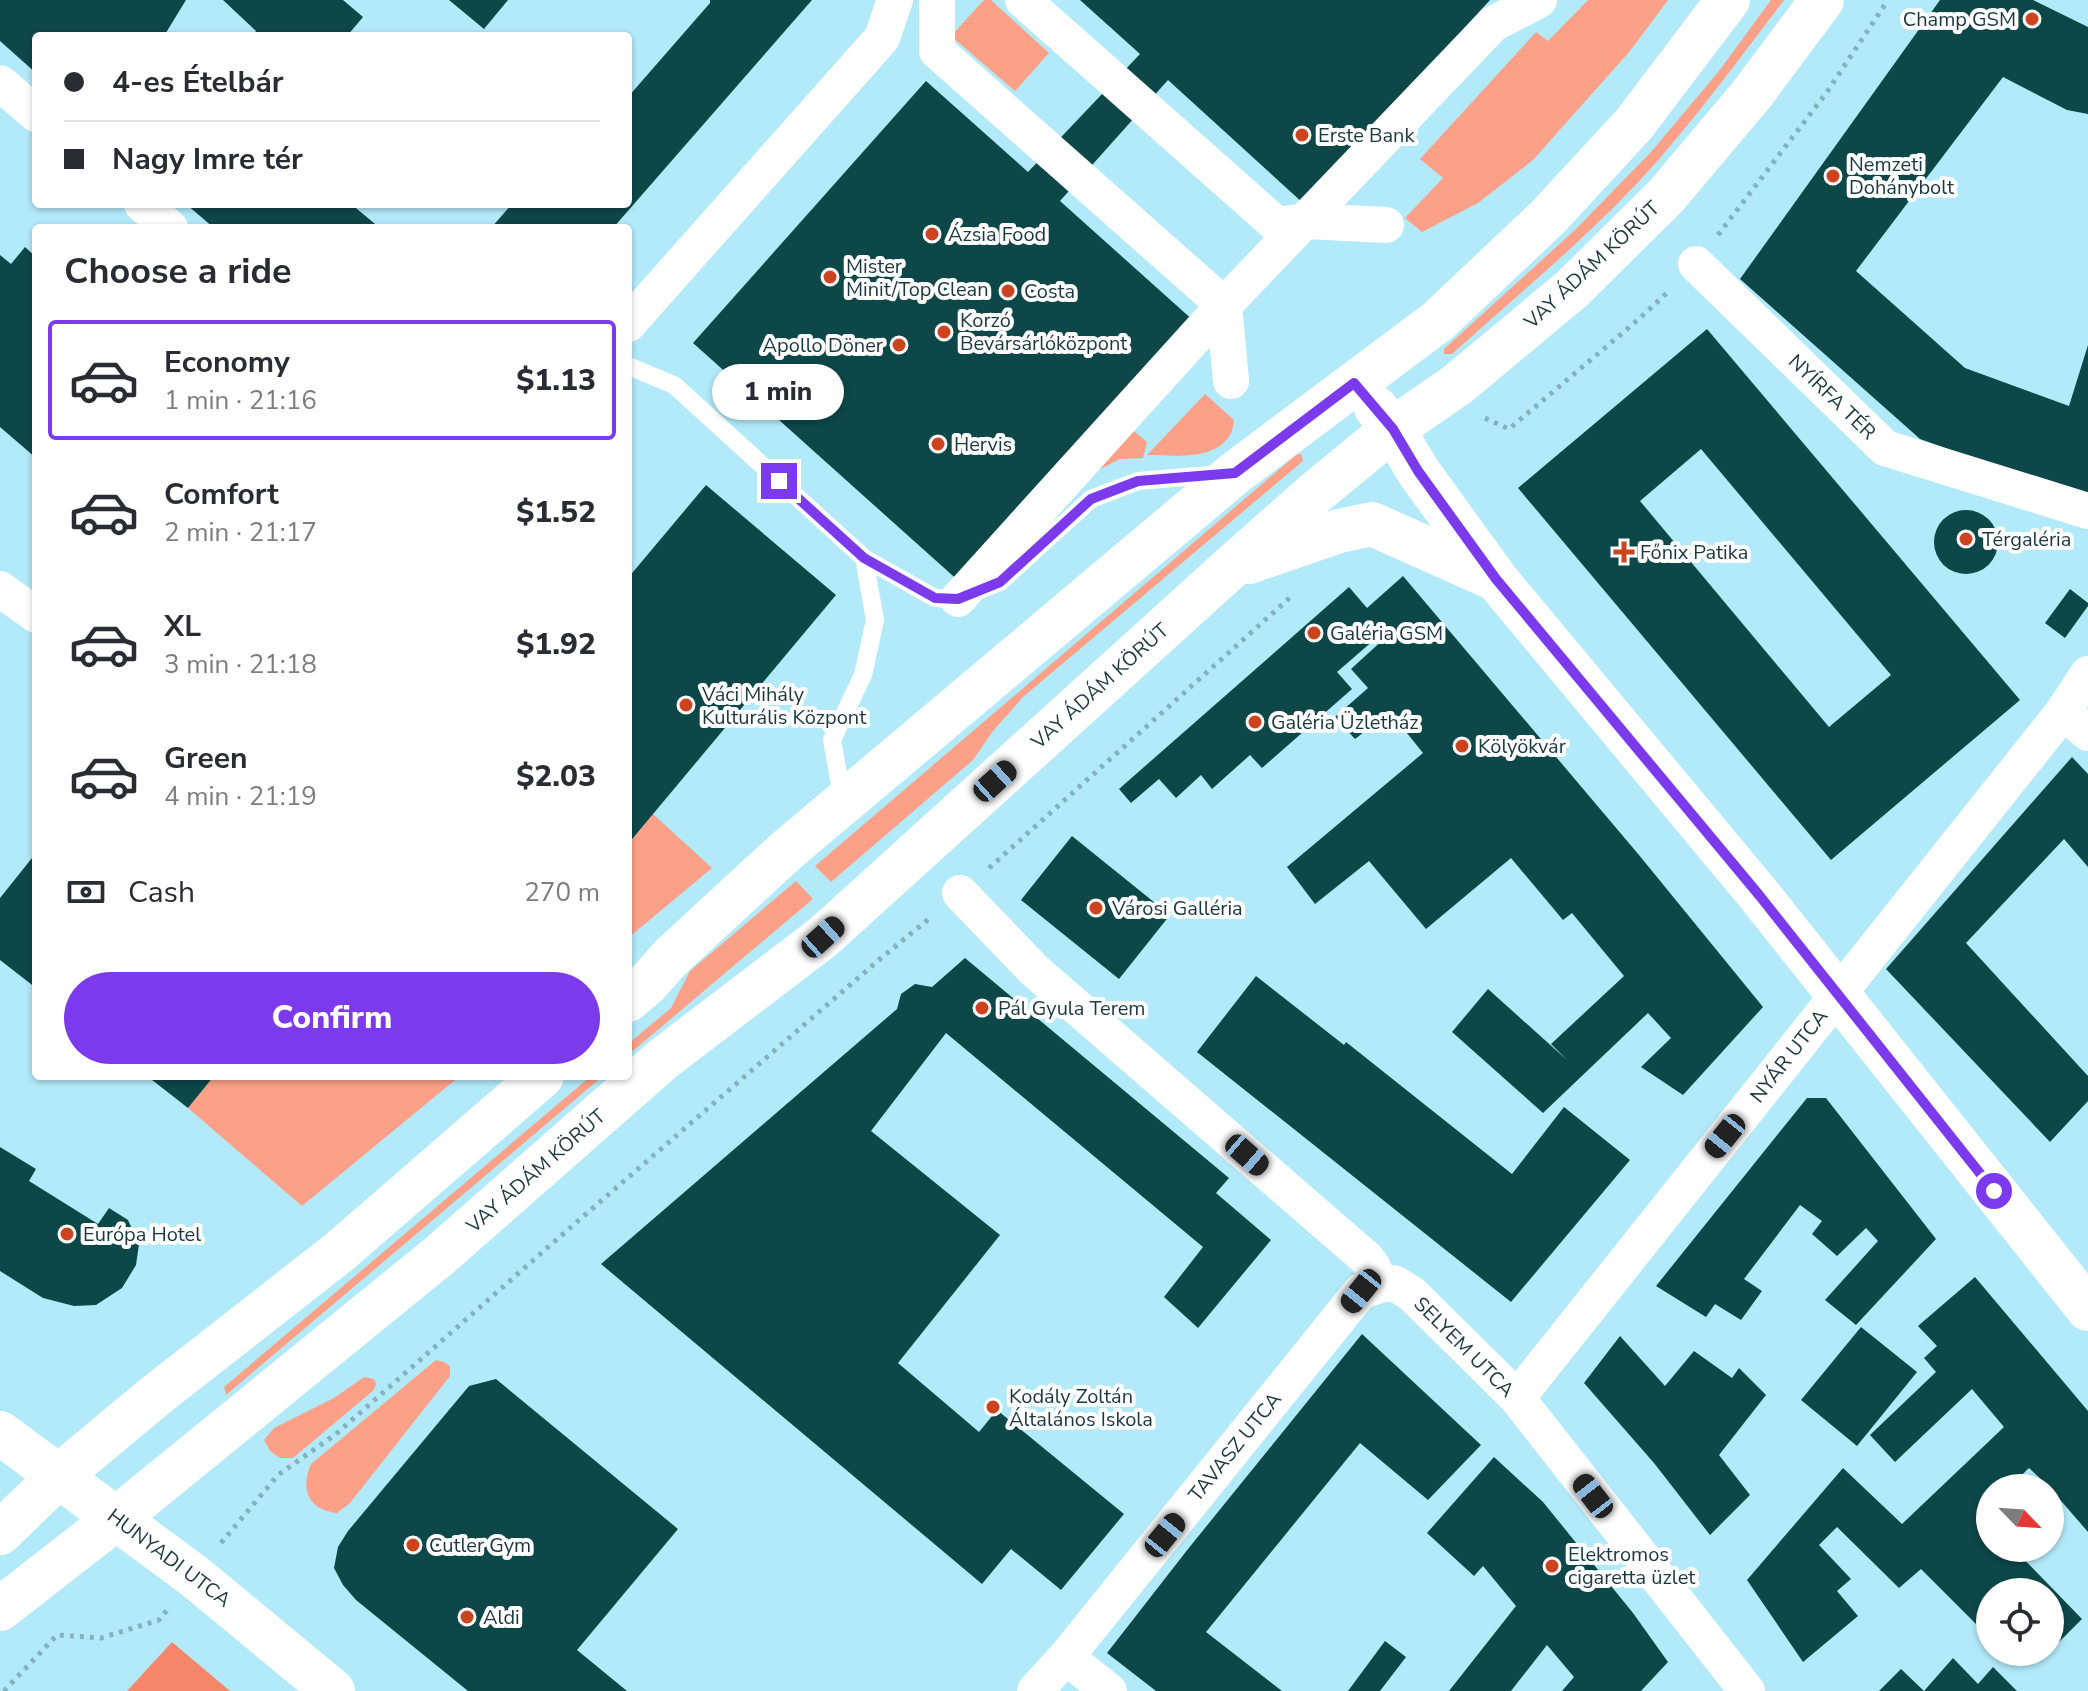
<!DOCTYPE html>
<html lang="en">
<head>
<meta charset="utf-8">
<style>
  body { margin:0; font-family:"Nunito Sans",sans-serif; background:#f7f7f7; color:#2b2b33; height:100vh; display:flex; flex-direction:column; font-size:30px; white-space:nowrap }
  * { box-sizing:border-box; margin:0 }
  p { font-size:26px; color:#7c7c81 }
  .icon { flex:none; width:44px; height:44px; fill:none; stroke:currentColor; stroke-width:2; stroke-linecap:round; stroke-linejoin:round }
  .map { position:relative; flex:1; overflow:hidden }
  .drawer { position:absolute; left:32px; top:224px; width:600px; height:856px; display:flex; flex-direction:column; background:#fff; border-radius:8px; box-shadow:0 2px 6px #0004 }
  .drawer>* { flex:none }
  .hud { position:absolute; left:32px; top:32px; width:600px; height:176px; border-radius:8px; box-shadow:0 2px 6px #0004; display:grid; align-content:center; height:176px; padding:0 32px; background:#fff }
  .needle { width:52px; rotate:115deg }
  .buttons { position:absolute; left:1976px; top:1474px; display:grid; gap:16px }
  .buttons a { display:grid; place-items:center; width:88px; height:88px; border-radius:50%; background:#fff; box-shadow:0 2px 6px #0004; font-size:40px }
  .end { position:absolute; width:36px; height:36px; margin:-18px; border:10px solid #7c3aed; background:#fff; box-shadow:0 0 0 4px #fff }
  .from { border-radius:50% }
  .bubble { position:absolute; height:56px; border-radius:28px; background:#fff; box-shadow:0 2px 6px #0004; font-size:26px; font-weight:800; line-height:56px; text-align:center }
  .car { position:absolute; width:24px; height:48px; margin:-24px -12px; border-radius:10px; box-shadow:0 0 6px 2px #0007; background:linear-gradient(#222 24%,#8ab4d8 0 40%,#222 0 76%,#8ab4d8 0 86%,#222 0) }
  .hud b { display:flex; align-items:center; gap:28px; height:76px; font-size:30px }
  .hud b+b { border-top:2px solid #e1e1e2 }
  .hud i { width:20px; height:20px; background:#2b2b33 }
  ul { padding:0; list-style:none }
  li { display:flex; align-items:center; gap:24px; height:120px; margin:0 16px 12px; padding:0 16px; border:4px solid transparent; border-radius:8px }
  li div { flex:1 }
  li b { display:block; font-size:30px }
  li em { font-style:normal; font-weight:800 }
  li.current { border-color:#7c3aed }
  li>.icon { width:72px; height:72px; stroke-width:1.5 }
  h2 { padding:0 32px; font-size:36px; line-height:96px }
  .pay { display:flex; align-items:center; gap:20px; height:88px; padding:0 32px; font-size:30px }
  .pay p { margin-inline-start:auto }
  .cta { display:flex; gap:16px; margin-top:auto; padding:16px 32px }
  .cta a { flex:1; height:92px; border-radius:48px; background:#7c3aed; color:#fff; font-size:32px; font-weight:800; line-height:92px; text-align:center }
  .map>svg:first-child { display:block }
</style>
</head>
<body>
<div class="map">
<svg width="2088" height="1691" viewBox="0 0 2088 1691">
  <rect width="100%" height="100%" fill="#b3eaf9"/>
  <path fill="#fca088" d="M984 0H991L1049 53 1015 91 951 36Z
    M1588 0H1668L1630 51 1533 160 1478 203 1422 232 1405 218 1443 178 1420 159 1536 32 1548 41Z
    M1771 0H1784C1744 53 1704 107 1660 158 1598 229 1522 291 1452 354H1444V349L1576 229 1651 152 1719 71Z
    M1205 394 1234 420C1233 425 1233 429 1231 433 1216 462 1173 455 1147 455Z
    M1129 427 1147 442 1143 458 1120 459 1086 476Z
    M1301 454 1303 461 1023 697 993 731 973 760 831 882 815 866 1296 455Z
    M653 814 712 868 628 938V844Z
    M796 881 813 899 628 1055V1044L671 1008 690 971Z
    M214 1076H460L302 1206 188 1108Z
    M591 1076H603L226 1395 224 1387Z
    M436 1360 444 1362 450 1366V1376L350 1503 337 1513C308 1510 300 1489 311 1464Z
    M364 1377 374 1379 376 1384 374 1390 293 1458H280L270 1451 264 1440 274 1428 334 1398Z"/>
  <path fill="#f6876a" d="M172 1642 230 1691H127Z"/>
  <path fill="#0d4748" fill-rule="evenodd" d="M0 0H186L164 36H36V73L0 41Z
    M223 0H343L363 17 347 36H252L256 31Z
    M449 0H508L484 29Z
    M710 0H812L613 228H491L512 204H628V97L710 3Z
    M1080 0H1490L1304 204 1168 80 1060 201 1195 322 962 584 693 343 926 81 1028 172 1140 54Z
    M1940 0H2033L2088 27V114L2067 110 2003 77 1856 271 1965 368 2069 406 2088 345V499L1920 439 1740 279Z
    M186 204H351L380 228H214Z
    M25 247 36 257V458L0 427V255L11 264Z
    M1707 329 2020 700 1831 860 1518 488ZM1701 449 1891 675 1829 727 1640 501Z
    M706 485 836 595 628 844V578Z
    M1934 542a32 32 0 1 1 64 0a32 32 0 1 1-64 0Z
    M1403 576 1639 855 1763 1007 1683 1095 1641 1067 1671 1038 1648 1013 1543 1113 1452 1032 1488 989 1567 1060 1551 1044 1624 976 1572 913 1563 920 1511 858 1426 929 1369 861 1315 904 1287 867 1423 753 1390 712 1355 739 1335 717 1368 688 1351 669 1386 637 1382 633 1337 672 1352 689 1262 768 1250 755 1212 789 1201 775 1176 798 1159 779 1131 803 1119 789 1349 587 1367 608Z
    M2070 589 2088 603V606L2065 638 2045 623Z
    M2072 757 2088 774V867L2064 839 1966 943 2088 1076V1101L2050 1142 1886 969Z
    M1072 836 1170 915 1119 979 1021 900Z
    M36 853V988L0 960V898Z
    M965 958 1229 1178 1216 1193 1271 1240 1198 1328 1164 1297 1203 1247 946 1033 871 1131 1000 1235 898 1363 979 1432 997 1410 1124 1514 1061 1590 1011 1549 982 1584 601 1264 897 1009 901 994 915 984 932 987Z
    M1256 976 1344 1045 1346 1042 1512 1174 1564 1107 1630 1160 1511 1302 1197 1052Z
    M147 1076H214L188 1108Z
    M1807 1098H1826L1936 1239 1856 1325 1825 1300 1878 1241 1866 1228 1837 1256 1812 1234 1822 1221 1800 1205 1744 1279 1762 1291 1741 1320 1715 1304 1706 1317 1656 1286Z
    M0 1147 36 1169 29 1181 98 1224 109 1208 128 1220 139 1244 136 1265 122 1288 96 1305 74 1306 43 1298 0 1271Z
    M1975 1277 2088 1411V1532L2050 1488 2029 1468 2008 1488H1990V1505L1980 1514 1990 1524V1548H2013L2082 1619 2050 1651V1592H1990V1635L1988 1636 1921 1569 1899 1588 1837 1527 1819 1545 1851 1579 1837 1591 1858 1616 1803 1662 1747 1580 1843 1468 1902 1524 2004 1427 1972 1389 1895 1462 1870 1435 1936 1372 1924 1358 1937 1346 1918 1326Z
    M1861 1327 1917 1372 1857 1446 1801 1400Z
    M1362 1334 1481 1445 1428 1500 1360 1443 1206 1632 1282 1691H1156L1107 1653 1188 1549Z
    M1620 1336 1665 1386 1694 1351 1732 1378 1739 1368 1766 1395 1719 1455 1750 1495 1710 1535 1654 1463 1584 1383Z
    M496 1379 678 1529 577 1650 627 1691H468L356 1600 343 1585 334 1568 338 1547 348 1531 469 1386Z
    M1494 1457 1543 1502 1633 1613 1668 1662 1641 1691H1562L1574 1677 1547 1645 1511 1691H1449L1516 1606 1483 1566 1474 1576 1427 1533Z
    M1385 1641 1406 1657 1380 1691H1348Z
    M1953 1658 1978 1684 1993 1667 2017 1691H1879L1901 1669 1924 1691Z"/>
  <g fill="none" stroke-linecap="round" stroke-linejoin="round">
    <path stroke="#84b3c0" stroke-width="5" stroke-dasharray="4 6" stroke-linecap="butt" d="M1718 235 1827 92 1888 0
      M1485 418 1509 429 1639 319 1669 291
      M989 868 1294 594
      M221 1543 278 1475 336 1434 563 1234 880 959 930 918
      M4 1691 57 1635 101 1638 159 1620 167 1610"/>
    <path stroke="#fff" stroke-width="18" d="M628 366 674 385 864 558 935 598 958 599 1000 582 1091 499 1138 481 1221 474
      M843 801 832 740 863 675 875 620 864 558"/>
    <path stroke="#fff" stroke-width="36" d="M937 0V51L1224 305 1231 381
      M1023 0 1277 225 1306 221 1386 225
      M0 83 36 114
      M142 204 170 228
      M1696 264 1885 448 2088 511
      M628 324 882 38 895 0
      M0 589 36 615
      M958 599 1224 305 1493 24 1539 0
      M2063 712 2088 733
      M960 893 1034 970 1366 1258 1373 1267 1380 1285
      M1517 1398 2063 712 2088 674
      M1066 1657 1109 1691
      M1035 1691 1066 1657 1361 1291 1380 1285 1394 1283 1412 1294 1517 1398 1747 1691"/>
    <path stroke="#fff" stroke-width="44" d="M1376 408 1393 429 1418 471 1496 579 1759 895 2088 1309
      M1249 562 1339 531 1372 524 1495 579
      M628 1000 647 984 671 957 786 851 1235 473 1438 321 1548 217 1634 124 1728 0
      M0 1433 194 1576 333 1691
      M0 1533 59 1476 155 1396 338 1253 542 1076
      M0 1609 117 1518 440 1255 663 1059 823 937 1228 570 1315 493 1393 429 1458 384 1572 289 1666 196 1752 94 1822 0"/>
  </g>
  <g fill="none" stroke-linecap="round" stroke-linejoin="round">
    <path stroke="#7c3aed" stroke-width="10" d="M779 481 864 558 935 598 958 599 1000 582 1091 499 1138 481 1235 473 1354 383 1393 429 1418 471 1496 579 1759 895 1994 1191"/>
  </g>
  <g fill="#cc431d" stroke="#fff" stroke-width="3">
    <circle cx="2032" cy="19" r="8"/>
    <circle cx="1302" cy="135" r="8"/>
    <circle cx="1833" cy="176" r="8"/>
    <circle cx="932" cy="234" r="8"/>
    <circle cx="830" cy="277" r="8"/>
    <circle cx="1008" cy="291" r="8"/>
    <circle cx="944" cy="332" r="8"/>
    <circle cx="899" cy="345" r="8"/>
    <circle cx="938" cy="444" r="8"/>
    <circle cx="1966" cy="539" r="8"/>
    <path d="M1620 540h8v8h8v8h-8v8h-8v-8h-8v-8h8z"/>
    <circle cx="1314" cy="633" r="8"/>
    <circle cx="686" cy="705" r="8"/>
    <circle cx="1255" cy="722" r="8"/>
    <circle cx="1462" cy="746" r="8"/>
    <circle cx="1096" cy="908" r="8"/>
    <circle cx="982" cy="1008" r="8"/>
    <circle cx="67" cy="1234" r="8"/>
    <circle cx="993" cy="1407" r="8"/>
    <circle cx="413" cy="1545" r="8"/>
    <circle cx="1552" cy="1566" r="8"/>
    <circle cx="467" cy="1617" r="8"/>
  </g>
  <g text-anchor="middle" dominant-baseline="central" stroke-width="8" stroke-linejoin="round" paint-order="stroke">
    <g font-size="20" fill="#1b383f" stroke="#fff" text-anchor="start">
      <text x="2016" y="19" text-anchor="end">Champ GSM</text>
      <text x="1318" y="135">Erste Bank</text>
      <text x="1849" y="164">Nemzeti<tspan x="1849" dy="23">Dohánybolt</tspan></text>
      <text x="948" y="234">Ázsia Food</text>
      <text x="846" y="266">Mister<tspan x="846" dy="23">Minit/Top Clean</tspan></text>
      <text x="1024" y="291">Costa</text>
      <text x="960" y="320">Korzó<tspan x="960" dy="23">Bevársárlóközpont</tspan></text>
      <text x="883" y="345" text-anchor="end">Apollo Döner</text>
      <text x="954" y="444">Hervis</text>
      <text x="1982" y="539">Térgaléria</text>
      <text x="1640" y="552">Főnix Patika</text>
      <text x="1330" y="633">Galéria GSM</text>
      <text x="702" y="694">Váci Mihály<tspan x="702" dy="23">Kulturális Központ</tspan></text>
      <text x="1271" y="722">Galéria Üzletház</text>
      <text x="1478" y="746">Kölyökvár</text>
      <text x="1112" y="908">Városi Galléria</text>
      <text x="998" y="1008">Pál Gyula Terem</text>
      <text x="83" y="1234">Európa Hotel</text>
      <text x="1009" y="1396">Kodály Zoltán<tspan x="1009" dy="23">Általános Iskola</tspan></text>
      <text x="429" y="1545">Cutler Gym</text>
      <text x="1568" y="1554">Elektromos<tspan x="1568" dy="23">cigaretta üzlet</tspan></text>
      <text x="483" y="1617">Aldi</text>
    </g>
    <g font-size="20" fill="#1b383f" stroke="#fff">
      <text transform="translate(1592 265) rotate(-43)">VAY ÁDÁM KÖRÚT</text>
      <text transform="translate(1832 397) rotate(44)">NYÍRFA TÉR</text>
      <text transform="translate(1100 686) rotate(-42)">VAY ÁDÁM KÖRÚT</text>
      <text transform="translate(1789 1056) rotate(-52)">NYÁR UTCA</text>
      <text transform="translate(536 1171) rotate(-41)">VAY ÁDÁM KÖRÚT</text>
      <text transform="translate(1464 1347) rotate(45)">SELYEM UTCA</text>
      <text transform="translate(1235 1447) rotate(-51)">TAVASZ UTCA</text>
      <text transform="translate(169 1558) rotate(37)">HUNYADI UTCA</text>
    </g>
  </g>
</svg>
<div class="buttons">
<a><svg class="needle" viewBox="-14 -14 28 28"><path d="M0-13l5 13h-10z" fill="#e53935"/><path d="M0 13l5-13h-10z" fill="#7c7c81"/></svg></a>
<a><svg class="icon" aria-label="locate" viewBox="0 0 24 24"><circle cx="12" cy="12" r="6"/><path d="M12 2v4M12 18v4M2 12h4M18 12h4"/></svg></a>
</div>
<i class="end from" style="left:1994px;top:1191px"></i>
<i class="end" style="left:779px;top:481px"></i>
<div class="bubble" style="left:712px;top:364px;width:132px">1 min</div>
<i class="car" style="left:995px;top:781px;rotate:48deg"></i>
<i class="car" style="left:823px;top:937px;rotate:48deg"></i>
<i class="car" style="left:1725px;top:1136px;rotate:219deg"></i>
<i class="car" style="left:1247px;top:1155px;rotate:131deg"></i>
<i class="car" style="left:1361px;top:1291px;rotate:219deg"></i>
<i class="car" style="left:1593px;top:1496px;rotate:322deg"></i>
<i class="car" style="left:1165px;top:1535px;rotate:39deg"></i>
<div class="hud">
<b><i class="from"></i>4-es Ételbár</b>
<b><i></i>Nagy Imre tér</b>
</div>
<section class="drawer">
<h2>Choose a ride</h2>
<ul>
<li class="current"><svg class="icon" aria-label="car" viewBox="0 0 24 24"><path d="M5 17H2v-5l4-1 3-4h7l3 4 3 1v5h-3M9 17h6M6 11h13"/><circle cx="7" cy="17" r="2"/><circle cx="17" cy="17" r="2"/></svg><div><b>Economy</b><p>1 min · 21:16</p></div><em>$1.13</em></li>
<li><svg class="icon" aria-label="car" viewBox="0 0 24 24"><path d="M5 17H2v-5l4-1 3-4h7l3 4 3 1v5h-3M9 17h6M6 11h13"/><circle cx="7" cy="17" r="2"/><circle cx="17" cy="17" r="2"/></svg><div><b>Comfort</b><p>2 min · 21:17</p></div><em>$1.52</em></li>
<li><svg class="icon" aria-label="car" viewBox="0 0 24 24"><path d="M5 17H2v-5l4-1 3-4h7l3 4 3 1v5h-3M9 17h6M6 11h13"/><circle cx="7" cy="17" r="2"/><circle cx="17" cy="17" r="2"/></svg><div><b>XL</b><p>3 min · 21:18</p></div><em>$1.92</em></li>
<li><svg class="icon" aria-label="car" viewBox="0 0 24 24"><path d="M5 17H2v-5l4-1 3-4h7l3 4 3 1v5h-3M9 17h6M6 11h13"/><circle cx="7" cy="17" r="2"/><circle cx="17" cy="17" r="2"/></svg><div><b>Green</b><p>4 min · 21:19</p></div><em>$2.03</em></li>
</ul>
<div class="pay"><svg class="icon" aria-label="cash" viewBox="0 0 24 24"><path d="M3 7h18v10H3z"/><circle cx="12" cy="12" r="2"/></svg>Cash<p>270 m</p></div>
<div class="cta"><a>Confirm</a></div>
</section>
</div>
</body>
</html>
